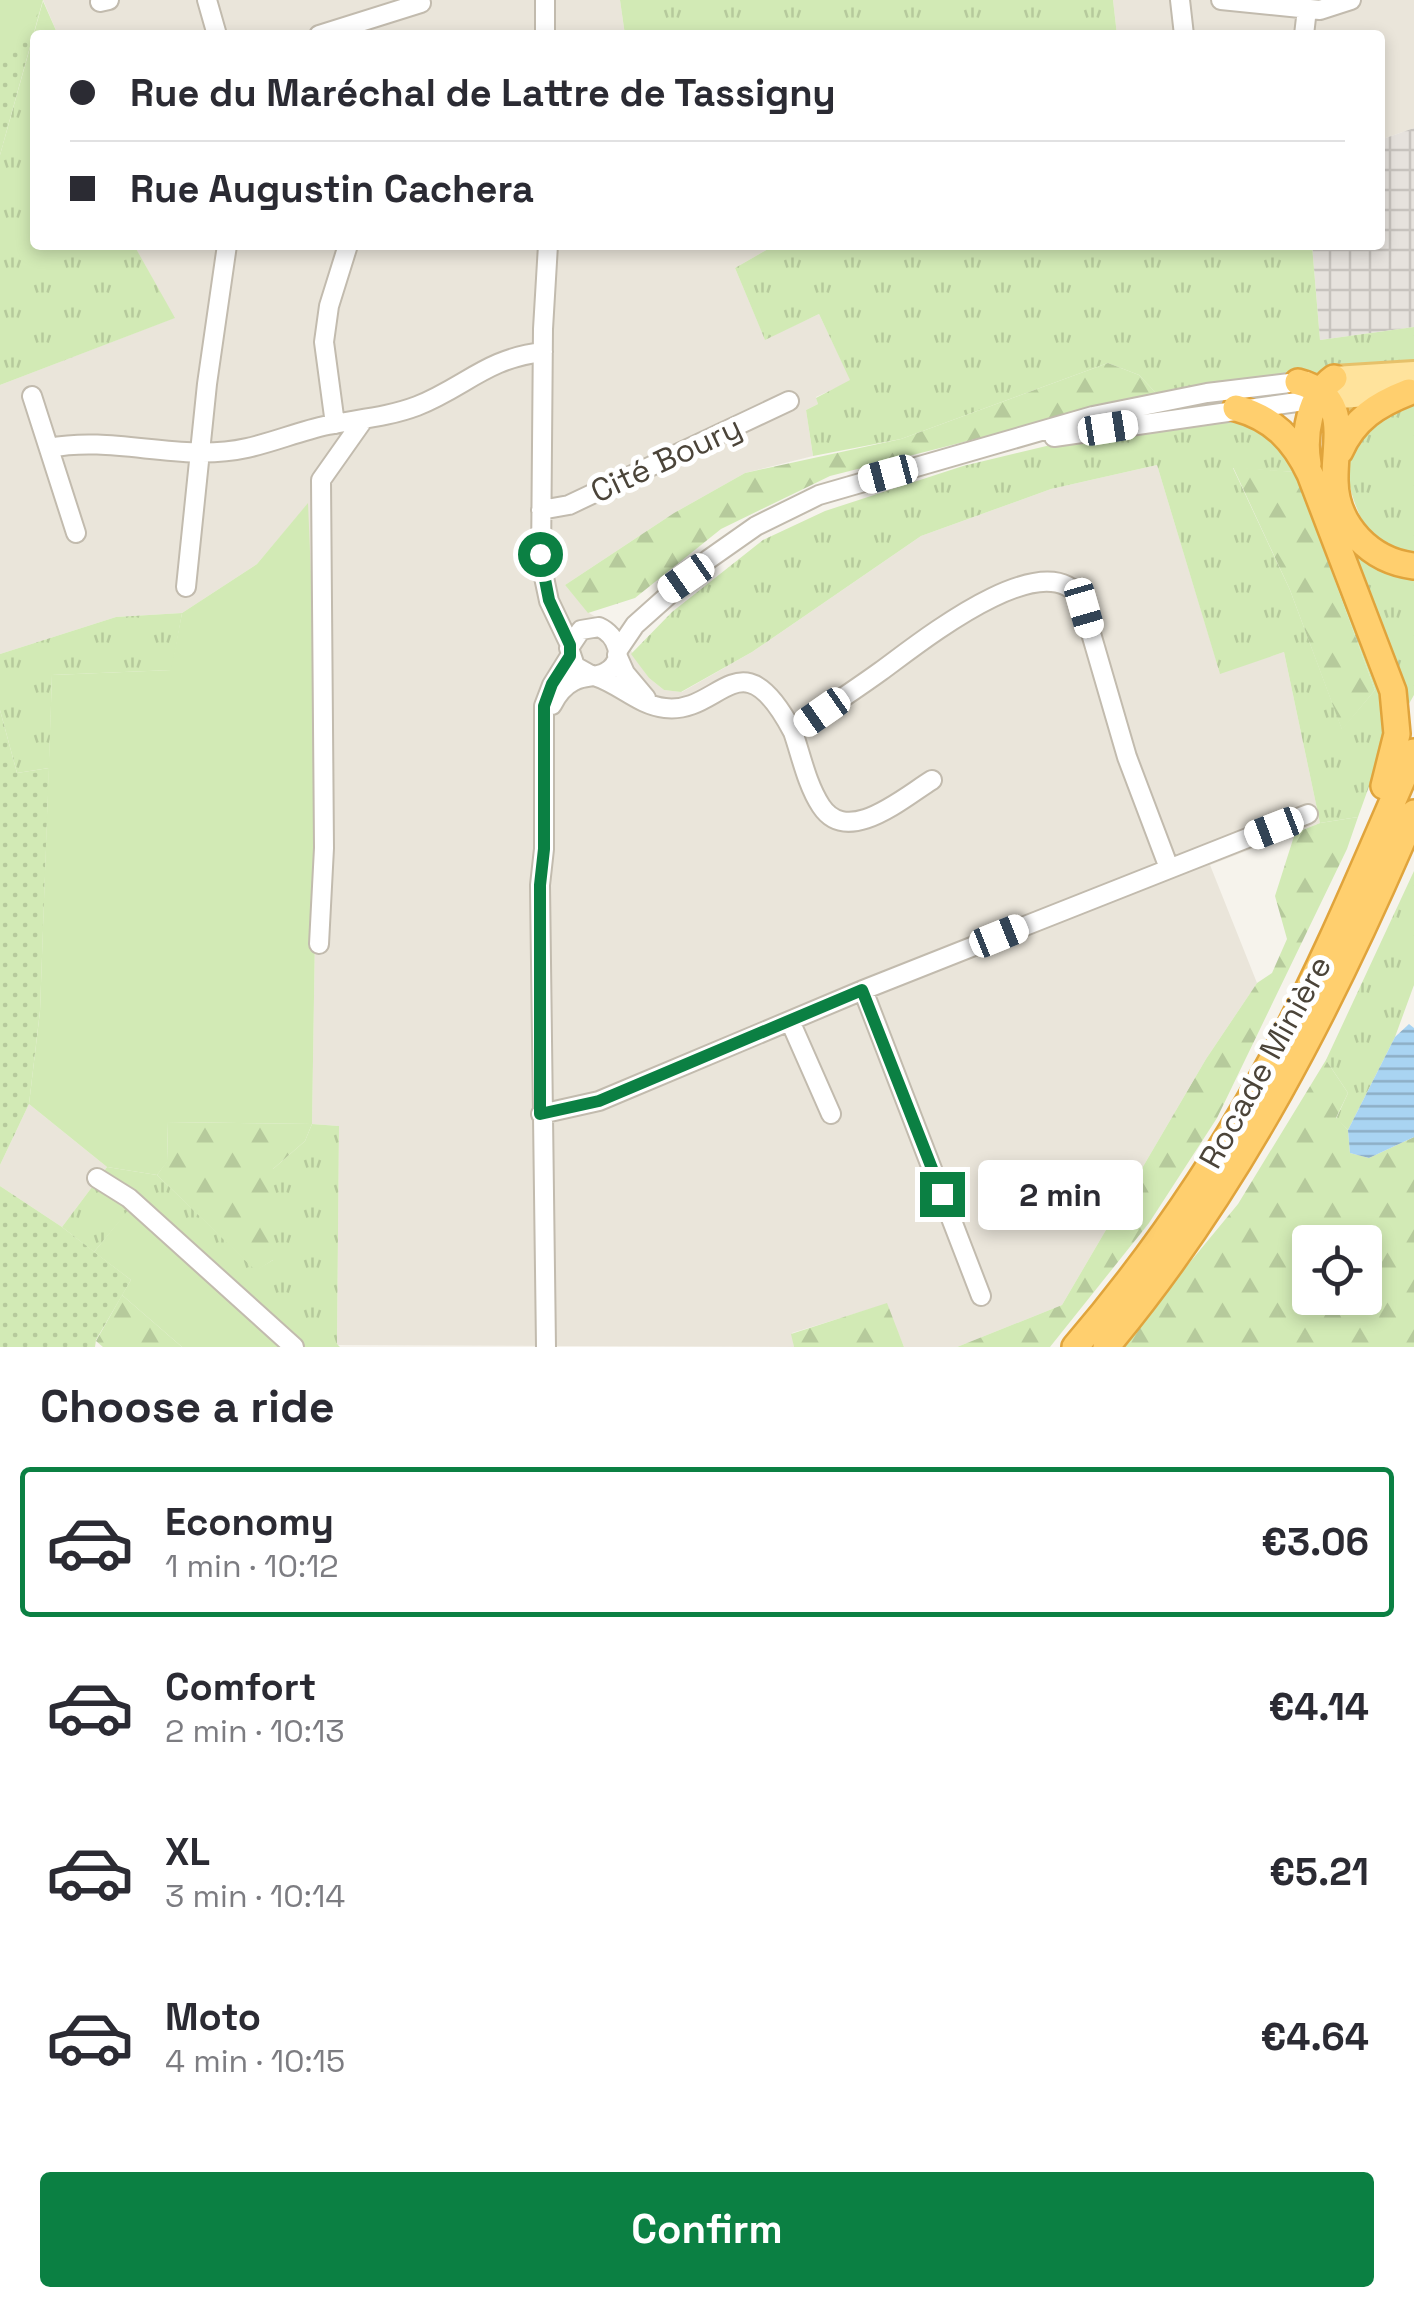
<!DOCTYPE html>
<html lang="en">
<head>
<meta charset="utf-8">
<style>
  body { margin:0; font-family:"Space Grotesk",sans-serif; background:#f2f2f3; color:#2b2b33; height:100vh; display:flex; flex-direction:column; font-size:38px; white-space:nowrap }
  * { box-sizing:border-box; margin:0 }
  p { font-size:32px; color:#7c7c81 }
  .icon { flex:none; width:55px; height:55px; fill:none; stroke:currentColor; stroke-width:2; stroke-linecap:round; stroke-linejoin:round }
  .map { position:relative; height:1347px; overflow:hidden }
  .side { display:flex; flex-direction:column; background:#fff; flex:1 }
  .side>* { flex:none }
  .guide { position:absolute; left:30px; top:30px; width:1355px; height:220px; border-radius:10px; box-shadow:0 5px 15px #0003; display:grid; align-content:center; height:220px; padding:0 40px; background:#fff }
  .fabs { position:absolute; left:1292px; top:1225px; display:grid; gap:20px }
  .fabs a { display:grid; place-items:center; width:90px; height:90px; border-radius:10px; background:#fff; box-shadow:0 5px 15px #0003; font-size:50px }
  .end { position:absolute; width:45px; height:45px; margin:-22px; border:12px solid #0b8043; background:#fff; box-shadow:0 0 0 5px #fff }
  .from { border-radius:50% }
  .bubble { position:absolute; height:70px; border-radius:10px; background:#fff; box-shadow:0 5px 15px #0003; font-size:32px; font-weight:600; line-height:70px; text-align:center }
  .car { position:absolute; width:30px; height:60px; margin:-30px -15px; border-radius:12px; box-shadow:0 0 8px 2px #0007; background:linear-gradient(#fff 24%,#345 0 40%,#fff 0 76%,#345 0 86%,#fff 0) }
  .guide b { display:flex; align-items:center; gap:35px; height:95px; font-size:38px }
  .guide b+b { border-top:2px solid #e1e1e2 }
  .guide i { width:25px; height:25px; background:#2b2b33 }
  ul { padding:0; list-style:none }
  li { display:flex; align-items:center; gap:30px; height:150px; margin:0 20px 15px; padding:0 20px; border:5px solid transparent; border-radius:10px }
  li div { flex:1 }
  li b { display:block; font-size:38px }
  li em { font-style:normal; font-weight:600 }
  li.active { border-color:#0b8043 }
  li>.icon { width:90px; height:90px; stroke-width:1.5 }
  h2 { padding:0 40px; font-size:45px; line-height:120px }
  .primary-button { display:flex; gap:20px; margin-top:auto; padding:20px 40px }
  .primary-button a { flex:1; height:115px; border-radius:10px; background:#0b8043; color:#fff; font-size:40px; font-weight:600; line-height:115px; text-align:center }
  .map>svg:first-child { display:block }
</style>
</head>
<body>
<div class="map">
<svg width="1414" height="1347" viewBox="0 0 1414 1347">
  <defs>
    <pattern id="industrial-grid" width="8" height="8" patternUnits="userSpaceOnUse" patternTransform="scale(2.5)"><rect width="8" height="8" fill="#e6e2dd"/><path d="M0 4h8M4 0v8" fill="none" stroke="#c7c3be"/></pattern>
    <pattern id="grass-tufts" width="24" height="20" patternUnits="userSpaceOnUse" patternTransform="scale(2.5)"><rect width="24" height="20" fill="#d2eab5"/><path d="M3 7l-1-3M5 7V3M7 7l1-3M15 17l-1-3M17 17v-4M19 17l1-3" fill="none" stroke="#b6ca9c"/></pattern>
    <pattern id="forest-firs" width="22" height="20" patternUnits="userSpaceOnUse" patternTransform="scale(2.5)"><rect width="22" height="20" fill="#d2eab5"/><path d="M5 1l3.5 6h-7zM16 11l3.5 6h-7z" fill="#b6ca9c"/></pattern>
    <pattern id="park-dots" width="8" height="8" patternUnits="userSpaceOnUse" patternTransform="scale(2.5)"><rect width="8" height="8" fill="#d2eab5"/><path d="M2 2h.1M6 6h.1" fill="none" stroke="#b6ca9c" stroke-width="1.8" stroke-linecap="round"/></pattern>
    <pattern id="water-rules" width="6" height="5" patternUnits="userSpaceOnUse" patternTransform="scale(2.5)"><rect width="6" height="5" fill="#a9d4f2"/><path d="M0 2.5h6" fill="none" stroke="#8caec5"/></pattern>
  </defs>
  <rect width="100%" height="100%" fill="#f6f3ec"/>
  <path fill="#eae5da" d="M43 0H620L625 35H58Z
    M1113 0H1414V128L1380 140V35H1117Z
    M134 245H775L735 268 765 339 819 314 851 381 816 397 818 404 806 410 813 456 745 473 674 513 565 585 589 613 617 629 649 678 664 690 682 692 752 652 921 536 1051 489 1157 465 1220 673 1284 652 1320 823 1210 865 1257 983 1206 1059 1062 1305 957 1347H904L886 1304 792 1333 794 1347 337 1345 339 1126 312 1124 318 744 307 505 257 564 182 613 116 617 0 654V385L174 318Z
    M29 1104 107 1167 62 1227 0 1186V1165Z"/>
  <path fill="url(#industrial-grid)" d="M1414 128V327L1320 340 1312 245H1380V140Z"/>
  <path fill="url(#grass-tufts)" d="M620 0H1113L1117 35H625Z
    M43 1 58 35H35V245H134L175 318 0 385V155Z
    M775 245H1312L1320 340 1414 327V361L1156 393 1139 375 1108 363 901 439 813 456 806 410 818 404 816 398 850 380 819 314 765 340 735 268Z
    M1407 404H1414V695L1381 753 1358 817 1320 823 1284 652 1220 674 1157 465 1051 489 921 536 752 652 681 692 664 690 649 678 631 654 672 612 763 540 825 511 963 466 1059 443 1218 421 1248 423 1267 433 1295 472 1233 468 1290 590 1342 729 1375 690 1329 565 1350 557 1368 533C1334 464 1342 443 1407 404Z
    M182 613 172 670 52 675 49 768 17 773 0 710V654L116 617Z
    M1414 871V985L1395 1037 1348 1130 1336 1119 1348 1093 1326 1060Z
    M312 1124 339 1126 337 1344 340 1347H286L129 1210 94 1252 62 1227 107 1167 157 1175 256 1270 273 1260V1169L305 1141Z"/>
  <path fill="url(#forest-firs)" fill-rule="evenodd" d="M1108 363 1139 375 1156 393 830 476 721 529 635 598 588 613 565 585 674 513 745 473 901 439Z
    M1233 467 1295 472 1375 690 1342 730 1290 590Z
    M1358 817 1347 849 1217 1118 1149 1223 1050 1347H957L1062 1305 1206 1059 1257 983 1272 973 1287 939 1275 896 1295 833 1320 823Z
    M1326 1060 1348 1093 1336 1118 1348 1130 1350 1153 1369 1158 1414 1137V1347H1120L1238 1204ZM1310 1242H1365V1298H1310Z
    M167 1122 312 1124 305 1141 273 1169V1260L256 1271 157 1175 168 1160Z
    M122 1295 182 1347H103L96 1341Z
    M887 1303 904 1347H794L791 1334Z"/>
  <path fill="url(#park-dots)" d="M0 0H43L0 155Z
    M0 710 17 773 49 768 40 1011 29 1104 0 1165Z
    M0 1186 62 1227 131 1280 96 1340 95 1347H0Z"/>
  <path fill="#d2eab5" d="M0 0H41L31 36 0 59Z
    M308 503 318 744 312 1124 167 1122 168 1161 157 1175 107 1167 29 1104 40 1011 52 675 171 670 182 613 257 564Z
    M129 1209 286 1347H182L122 1295 131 1280 94 1252Z"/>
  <path fill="url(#water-rules)" d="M1409 1024 1414 1028V1137L1369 1158 1350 1153 1348 1130 1395 1037Z"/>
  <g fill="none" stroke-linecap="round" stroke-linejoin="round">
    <defs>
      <path id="minor" d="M207 0 217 35
        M1180 0 1184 35
        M1221 0 1320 10 1351 0
        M100 2 109 0
        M319 35 421 3
        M545 35V0
        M1304 35 1307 9
        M548 245 543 329 541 563 549 601 570 645
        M32 396 76 533
        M335 424 324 342 329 306 348 245
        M1054 437 1325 398
        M49 448C115 435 180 463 247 448 274 442 300 431 328 425 358 419 388 417 417 406 465 387 487 358 543 352
        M541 510 569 505 789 401
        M186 587 207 384 227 245
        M618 650 635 625 709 559 756 526 819 495 1093 416 1207 393 1306 381
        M617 655 625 673 646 698
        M594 676C620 684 638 705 665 708 721 715 740 632 793 732 822 711 852 692 881 671 917 645 1044 541 1081 599L1127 757 1169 868
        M552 705C557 695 564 686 574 681 584 675 596 678 606 672 627 660 617 635 599 627L581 630 569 648 575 666 591 675
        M793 732C801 755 807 785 821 806 848 847 904 797 932 780
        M319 944 324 848 321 480 364 419
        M863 990 981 1296
        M790 1021 831 1114
        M541 1114 599 1101 863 990 1308 814
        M97 1178 129 1198 294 1347
        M546 1347 540 885 544 849V706L552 685 570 656"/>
      <path id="major" d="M1334 378 1414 373
        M1326 398 1407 392"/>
      <path id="highway" d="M1298 382C1352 396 1334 441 1335 481 1336 526 1371 561 1414 566
        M1236 408C1273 418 1294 440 1310 474L1393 691 1397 734 1384 786
        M1340 451C1354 419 1378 404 1409 392
        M1308 464C1303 436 1309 396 1334 378
        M1075 1347C1146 1264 1209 1173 1262 1078 1321 973 1366 862 1414 752
        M1106 1347C1239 1188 1333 1003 1414 813"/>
    </defs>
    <use href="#minor" stroke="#c2bbae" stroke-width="22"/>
    <use href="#major" stroke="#e6c16a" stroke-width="28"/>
    <use href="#highway" stroke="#e0a43c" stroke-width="30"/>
    <use href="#minor" stroke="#fff" stroke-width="18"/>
    <use href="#major" stroke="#ffe39c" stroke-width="22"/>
    <use href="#highway" stroke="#ffcf6e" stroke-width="25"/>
  </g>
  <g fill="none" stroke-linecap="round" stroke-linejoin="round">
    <path stroke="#0b8043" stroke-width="12" d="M540 554 549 600 570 645V656L552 684 544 706V849L540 885V1114L599 1101 862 990 942 1194"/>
  </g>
  <g text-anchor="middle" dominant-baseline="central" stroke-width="10" stroke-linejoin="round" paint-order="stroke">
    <g font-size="32" fill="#4b4439" stroke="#fff">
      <text transform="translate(666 459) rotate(-25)">Cité Boury</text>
      <text transform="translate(1265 1062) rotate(-61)">Rocade Minière</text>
    </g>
  </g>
</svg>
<div class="fabs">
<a><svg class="icon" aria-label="locate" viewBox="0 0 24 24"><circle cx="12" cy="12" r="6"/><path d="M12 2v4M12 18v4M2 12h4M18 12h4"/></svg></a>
</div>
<i class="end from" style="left:540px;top:554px"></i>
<i class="end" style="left:942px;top:1194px"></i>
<div class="bubble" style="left:978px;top:1160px;width:165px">2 min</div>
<i class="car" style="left:1108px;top:428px;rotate:81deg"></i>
<i class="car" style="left:888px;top:474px;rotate:255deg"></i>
<i class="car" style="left:686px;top:578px;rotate:235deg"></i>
<i class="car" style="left:1084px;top:608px;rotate:164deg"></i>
<i class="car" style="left:822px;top:712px;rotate:235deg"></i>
<i class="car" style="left:1274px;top:828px;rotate:249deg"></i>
<i class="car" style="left:999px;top:936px;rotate:68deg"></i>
<div class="guide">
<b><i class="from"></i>Rue du Maréchal de Lattre de Tassigny</b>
<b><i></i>Rue Augustin Cachera</b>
</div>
</div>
<section class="side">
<h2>Choose a ride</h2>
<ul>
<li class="active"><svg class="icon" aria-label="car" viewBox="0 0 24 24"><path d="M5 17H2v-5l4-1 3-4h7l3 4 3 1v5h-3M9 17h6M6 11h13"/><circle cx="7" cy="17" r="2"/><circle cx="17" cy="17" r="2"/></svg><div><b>Economy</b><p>1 min · 10:12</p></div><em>€3.06</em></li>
<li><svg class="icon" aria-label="car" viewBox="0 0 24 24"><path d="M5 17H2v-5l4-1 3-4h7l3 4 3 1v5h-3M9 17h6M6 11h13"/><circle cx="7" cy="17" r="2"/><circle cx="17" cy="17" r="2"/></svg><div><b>Comfort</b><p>2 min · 10:13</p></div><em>€4.14</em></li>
<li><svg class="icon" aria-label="car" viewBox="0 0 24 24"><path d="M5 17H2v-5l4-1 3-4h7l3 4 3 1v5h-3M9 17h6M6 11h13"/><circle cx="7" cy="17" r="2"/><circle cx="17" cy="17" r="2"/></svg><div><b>XL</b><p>3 min · 10:14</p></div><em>€5.21</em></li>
<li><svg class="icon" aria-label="car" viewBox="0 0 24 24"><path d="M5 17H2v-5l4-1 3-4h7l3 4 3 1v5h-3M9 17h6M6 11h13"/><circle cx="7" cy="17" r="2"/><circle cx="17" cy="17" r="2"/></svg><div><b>Moto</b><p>4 min · 10:15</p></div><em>€4.64</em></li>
</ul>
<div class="primary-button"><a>Confirm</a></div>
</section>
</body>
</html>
